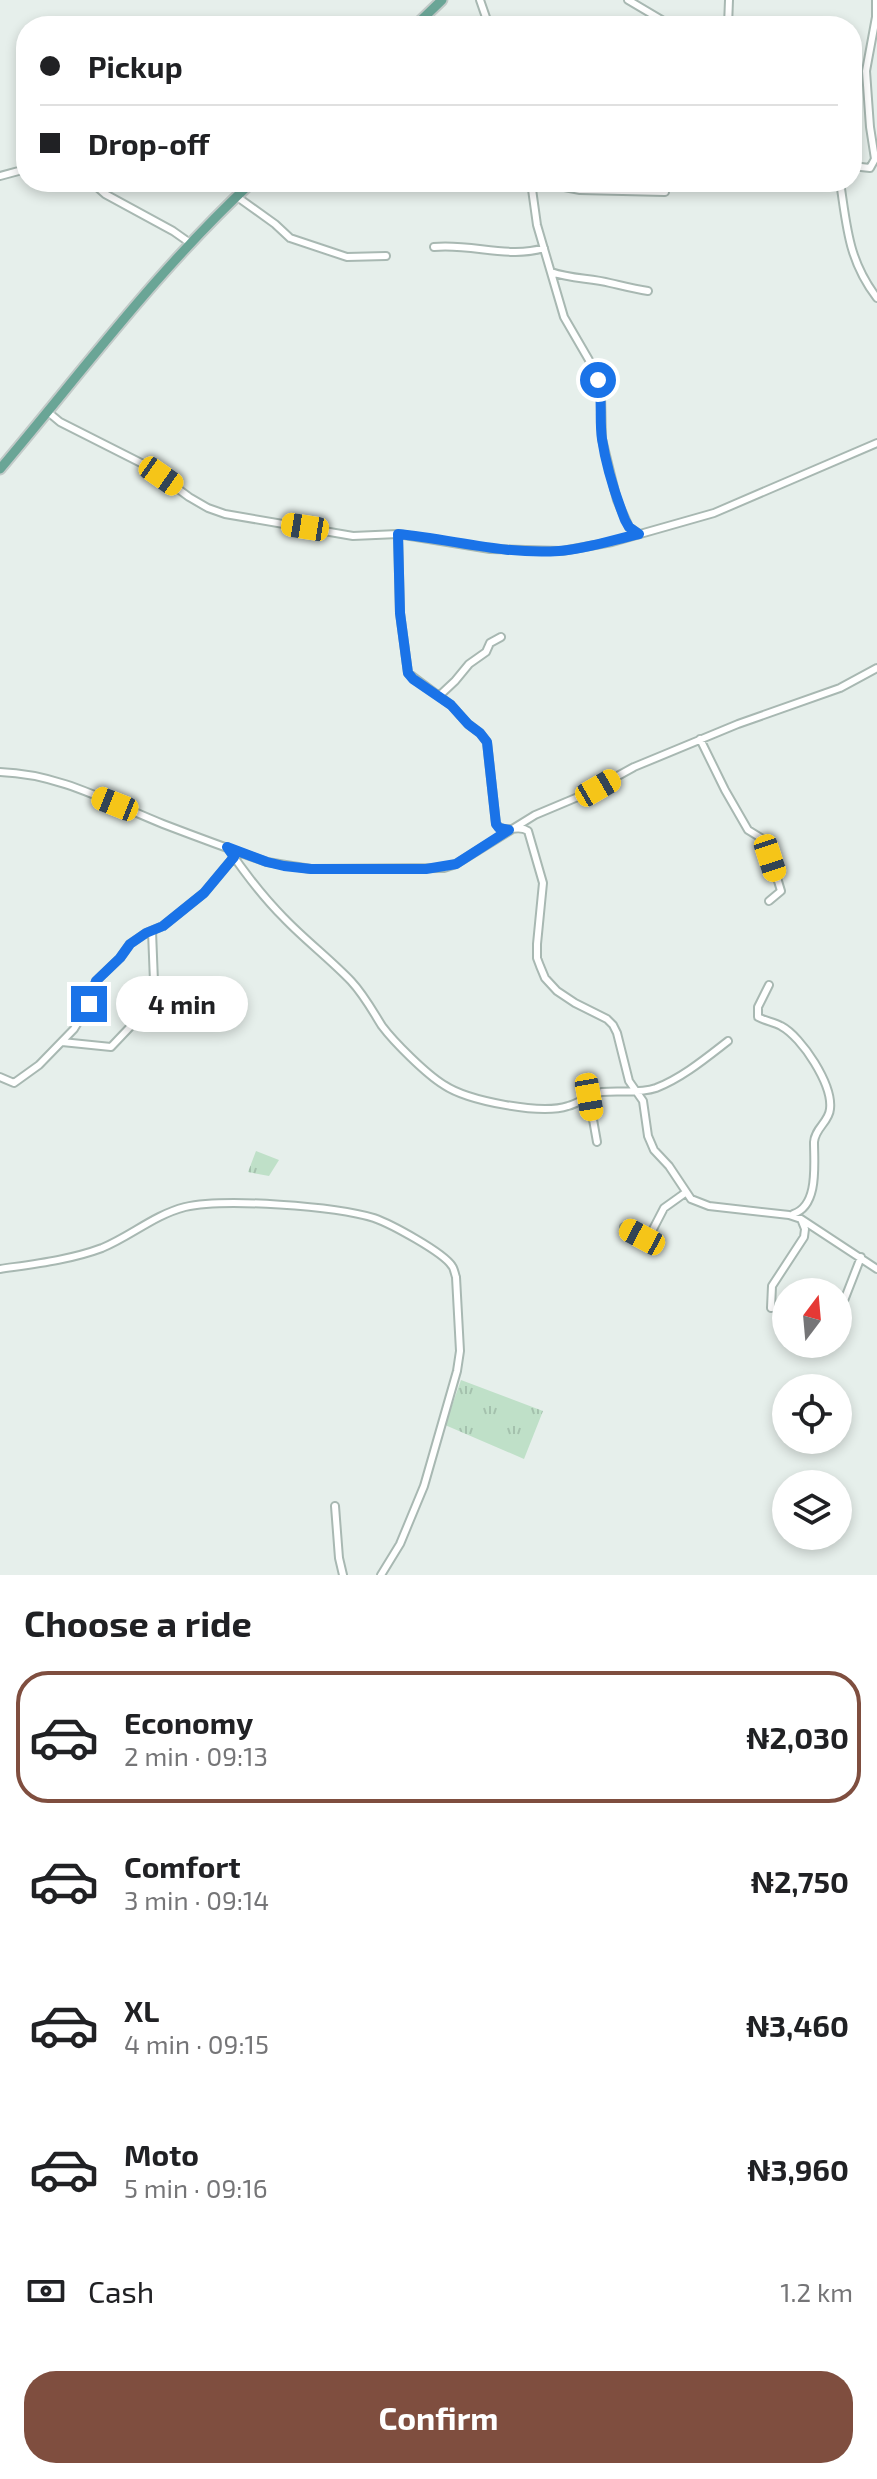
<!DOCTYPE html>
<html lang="en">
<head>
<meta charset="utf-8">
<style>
  body { margin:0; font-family:"Exo 2",sans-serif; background:#f2f2f2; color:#202124; height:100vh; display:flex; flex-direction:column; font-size:30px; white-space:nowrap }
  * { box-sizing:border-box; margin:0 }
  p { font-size:26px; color:#757577 }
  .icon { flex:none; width:44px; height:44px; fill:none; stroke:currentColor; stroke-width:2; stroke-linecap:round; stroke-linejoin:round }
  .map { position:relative; height:1575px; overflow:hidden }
  .sheet { display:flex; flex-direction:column; background:#fff; flex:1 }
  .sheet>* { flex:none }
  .banner { position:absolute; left:16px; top:16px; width:846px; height:176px; border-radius:32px; box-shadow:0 4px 12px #0003; display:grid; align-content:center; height:176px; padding:0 24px; background:#fff }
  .needle { width:52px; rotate:16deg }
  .buttons { position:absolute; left:772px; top:1278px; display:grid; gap:16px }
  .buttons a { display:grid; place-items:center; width:80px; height:80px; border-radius:50%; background:#fff; box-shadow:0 4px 12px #0003; font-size:40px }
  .end { position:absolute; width:36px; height:36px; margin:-18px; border:10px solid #1a73e8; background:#fff; box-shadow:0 0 0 4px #fff }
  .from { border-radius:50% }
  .bubble { position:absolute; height:56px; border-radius:28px; background:#fff; box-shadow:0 4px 12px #0003; font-size:26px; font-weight:700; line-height:56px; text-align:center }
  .car { position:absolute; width:24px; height:48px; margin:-24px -12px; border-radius:10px; box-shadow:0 0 6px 2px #0007; background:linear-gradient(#f5c518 24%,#345 0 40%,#f5c518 0 76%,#345 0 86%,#f5c518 0) }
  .banner b { display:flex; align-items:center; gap:28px; height:76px; font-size:30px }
  .banner b+b { border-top:2px solid #e0e0e0 }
  .banner i { width:20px; height:20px; background:#202124 }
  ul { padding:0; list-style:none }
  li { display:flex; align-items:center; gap:24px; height:132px; margin:0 16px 12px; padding:0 8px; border:4px solid transparent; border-radius:32px }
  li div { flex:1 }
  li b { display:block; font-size:30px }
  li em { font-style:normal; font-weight:700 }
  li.selected { border-color:#7f4e3f }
  li>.icon { width:72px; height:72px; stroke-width:1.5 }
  h2 { padding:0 24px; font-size:36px; line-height:96px }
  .pay { display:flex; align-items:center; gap:20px; height:88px; padding:0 24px; font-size:30px }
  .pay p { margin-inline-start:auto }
  .primary-button { display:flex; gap:16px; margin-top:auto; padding:16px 24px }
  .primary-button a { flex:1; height:92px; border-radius:32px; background:#7f4e3f; color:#fff; font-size:32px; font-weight:700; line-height:92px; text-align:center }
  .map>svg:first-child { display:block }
</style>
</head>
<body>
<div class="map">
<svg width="877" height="1575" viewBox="0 0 877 1575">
  <defs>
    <pattern id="park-tufts" width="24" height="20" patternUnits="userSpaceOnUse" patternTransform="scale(2)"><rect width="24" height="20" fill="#bfe0c8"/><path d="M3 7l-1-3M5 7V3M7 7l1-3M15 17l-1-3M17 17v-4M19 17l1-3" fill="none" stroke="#a4c1ad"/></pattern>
  </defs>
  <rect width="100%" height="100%" fill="#e6efeb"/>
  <path fill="url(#park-tufts)" d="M256 1151 279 1160 269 1176 248 1172Z
    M461 1380 543 1411 524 1459 445 1425Z"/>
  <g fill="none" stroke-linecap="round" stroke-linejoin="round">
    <defs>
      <path id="minor" d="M480 0 489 26
        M628 0 672 26
        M728 26 729 0
        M852 166 870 168 875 159 870 127 866 71 876 17V0
        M0 176 26 169
        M95 182 96 186 105 194 173 231 190 243
        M531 182 537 225 564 317 593 367 598 380 601 394 602 439 617 500 629 527 639 534
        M547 182 549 184 580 190 665 192
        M840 182C847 227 848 260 877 298
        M236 196 275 224 290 238 347 257 386 256
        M434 247C471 243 509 259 544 248
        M551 272C571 279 590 278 610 283 623 286 634 289 648 291
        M48 412 60 422 147 466 189 497 208 508 225 514 353 536 398 534 490 549 562 551 612 542 714 513 877 443
        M398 534 400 613 408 673 451 705 468 724 480 733 487 742 496 824C505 836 517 823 528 831L543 883 537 944V958L540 966 545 978 557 991 575 1003 607 1019 613 1025 617 1033 629 1081 643 1101 648 1136 654 1150 669 1166 691 1199 709 1206 789 1215 801 1219 877 1269
        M439 696 455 681 469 664 486 652 490 643 501 637
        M700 739 725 790 748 830 766 841 781 891 769 901
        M0 772C60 774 108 802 163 824 197 837 232 850 267 862L311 869 444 868 456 864 535 815 585 794 634 767 738 724 840 688 877 668
        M227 847C244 872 262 896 284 918 305 940 330 959 351 981 364 995 372 1010 382 1026 394 1042 426 1074 444 1085 468 1101 541 1115 568 1106 580 1103 590 1094 602 1092 620 1090 638 1094 656 1088 682 1078 706 1058 728 1041
        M769 985 758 1007V1017C765 1021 774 1022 781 1026 802 1037 833 1085 830 1109 829 1122 815 1128 814 1142 814 1164 819 1206 793 1214
        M62 1042 111 1047 130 1027 145 1004 154 982 152 931
        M0 1077 14 1083 39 1065 74 1029 89 1004 96 981 120 958 130 944 146 933 163 926 204 893 234 857
        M589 1097 597 1142
        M624 1227 642 1237 650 1235 664 1208 685 1193
        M0 1269C34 1264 70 1260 102 1248 131 1236 154 1215 185 1207 224 1198 335 1206 374 1218 391 1224 443 1252 452 1266 454 1268 455 1275 456 1277L460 1351 457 1371 424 1486 400 1544 381 1575
        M771 1308 772 1286 804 1237 805 1229 801 1219
        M838 1316 861 1257
        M335 1506 339 1558 343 1575"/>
      <path id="primary" d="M415 26 442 0
        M0 469C82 372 158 269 252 182"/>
    </defs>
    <use href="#minor" stroke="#a8b8b2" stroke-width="10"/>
    <use href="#primary" stroke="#c2cac8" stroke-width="13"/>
    <use href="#minor" stroke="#fff" stroke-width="6"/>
    <use href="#primary" stroke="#6aa596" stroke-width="9"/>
  </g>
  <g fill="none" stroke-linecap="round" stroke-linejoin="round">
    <path stroke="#1a73e8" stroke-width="10" d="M89 1004 96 981 120 958 130 944 146 933 163 926 204 893 234 857 227 847 267 862 284 866 311 869H426L456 864 509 830 499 828 496 824 487 742 480 733 468 724 451 705 413 679 408 673 400 613 398 534C452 539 504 555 559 551 587 549 612 540 639 534L629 527 625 520C615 494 606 466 602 439 599 419 603 400 598 380"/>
  </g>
</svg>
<div class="buttons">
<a><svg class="needle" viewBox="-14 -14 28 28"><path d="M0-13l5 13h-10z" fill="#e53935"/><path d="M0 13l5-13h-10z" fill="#757577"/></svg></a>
<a><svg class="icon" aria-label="locate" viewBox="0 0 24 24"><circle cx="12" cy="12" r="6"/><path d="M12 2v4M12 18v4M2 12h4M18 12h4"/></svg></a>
<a><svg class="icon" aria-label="layers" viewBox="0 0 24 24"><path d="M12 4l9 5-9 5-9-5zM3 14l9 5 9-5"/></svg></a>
</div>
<i class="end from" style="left:598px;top:380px"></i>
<i class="end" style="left:89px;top:1004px"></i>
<div class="bubble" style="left:116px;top:976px;width:132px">4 min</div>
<i class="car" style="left:161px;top:476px;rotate:125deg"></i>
<i class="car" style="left:305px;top:527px;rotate:279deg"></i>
<i class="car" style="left:598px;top:788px;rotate:60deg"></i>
<i class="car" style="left:115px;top:804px;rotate:292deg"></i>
<i class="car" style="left:770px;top:858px;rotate:162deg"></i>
<i class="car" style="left:589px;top:1097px;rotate:170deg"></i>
<i class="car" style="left:642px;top:1237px;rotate:298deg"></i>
<div class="banner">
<b><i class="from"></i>Pickup</b>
<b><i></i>Drop-off</b>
</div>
</div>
<section class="sheet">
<h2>Choose a ride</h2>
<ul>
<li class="selected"><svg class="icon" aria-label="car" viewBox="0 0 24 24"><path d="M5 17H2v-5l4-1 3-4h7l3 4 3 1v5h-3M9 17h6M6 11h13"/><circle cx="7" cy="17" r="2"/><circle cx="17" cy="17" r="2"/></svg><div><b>Economy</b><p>2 min · 09:13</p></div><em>₦2,030</em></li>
<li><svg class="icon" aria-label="car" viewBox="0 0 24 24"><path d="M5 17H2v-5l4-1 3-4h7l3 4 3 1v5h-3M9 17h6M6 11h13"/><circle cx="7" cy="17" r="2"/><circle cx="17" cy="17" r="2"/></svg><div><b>Comfort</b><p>3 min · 09:14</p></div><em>₦2,750</em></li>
<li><svg class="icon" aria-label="car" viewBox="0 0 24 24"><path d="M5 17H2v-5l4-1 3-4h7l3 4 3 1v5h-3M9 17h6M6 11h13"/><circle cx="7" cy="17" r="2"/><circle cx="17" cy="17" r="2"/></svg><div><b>XL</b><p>4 min · 09:15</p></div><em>₦3,460</em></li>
<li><svg class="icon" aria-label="car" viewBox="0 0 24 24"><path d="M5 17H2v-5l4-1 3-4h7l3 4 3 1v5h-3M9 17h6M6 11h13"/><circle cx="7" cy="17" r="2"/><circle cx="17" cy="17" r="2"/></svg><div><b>Moto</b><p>5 min · 09:16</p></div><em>₦3,960</em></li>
</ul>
<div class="pay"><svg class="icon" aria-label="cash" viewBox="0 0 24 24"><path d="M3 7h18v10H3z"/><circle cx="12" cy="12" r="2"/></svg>Cash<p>1.2 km</p></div>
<div class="primary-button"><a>Confirm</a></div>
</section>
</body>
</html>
